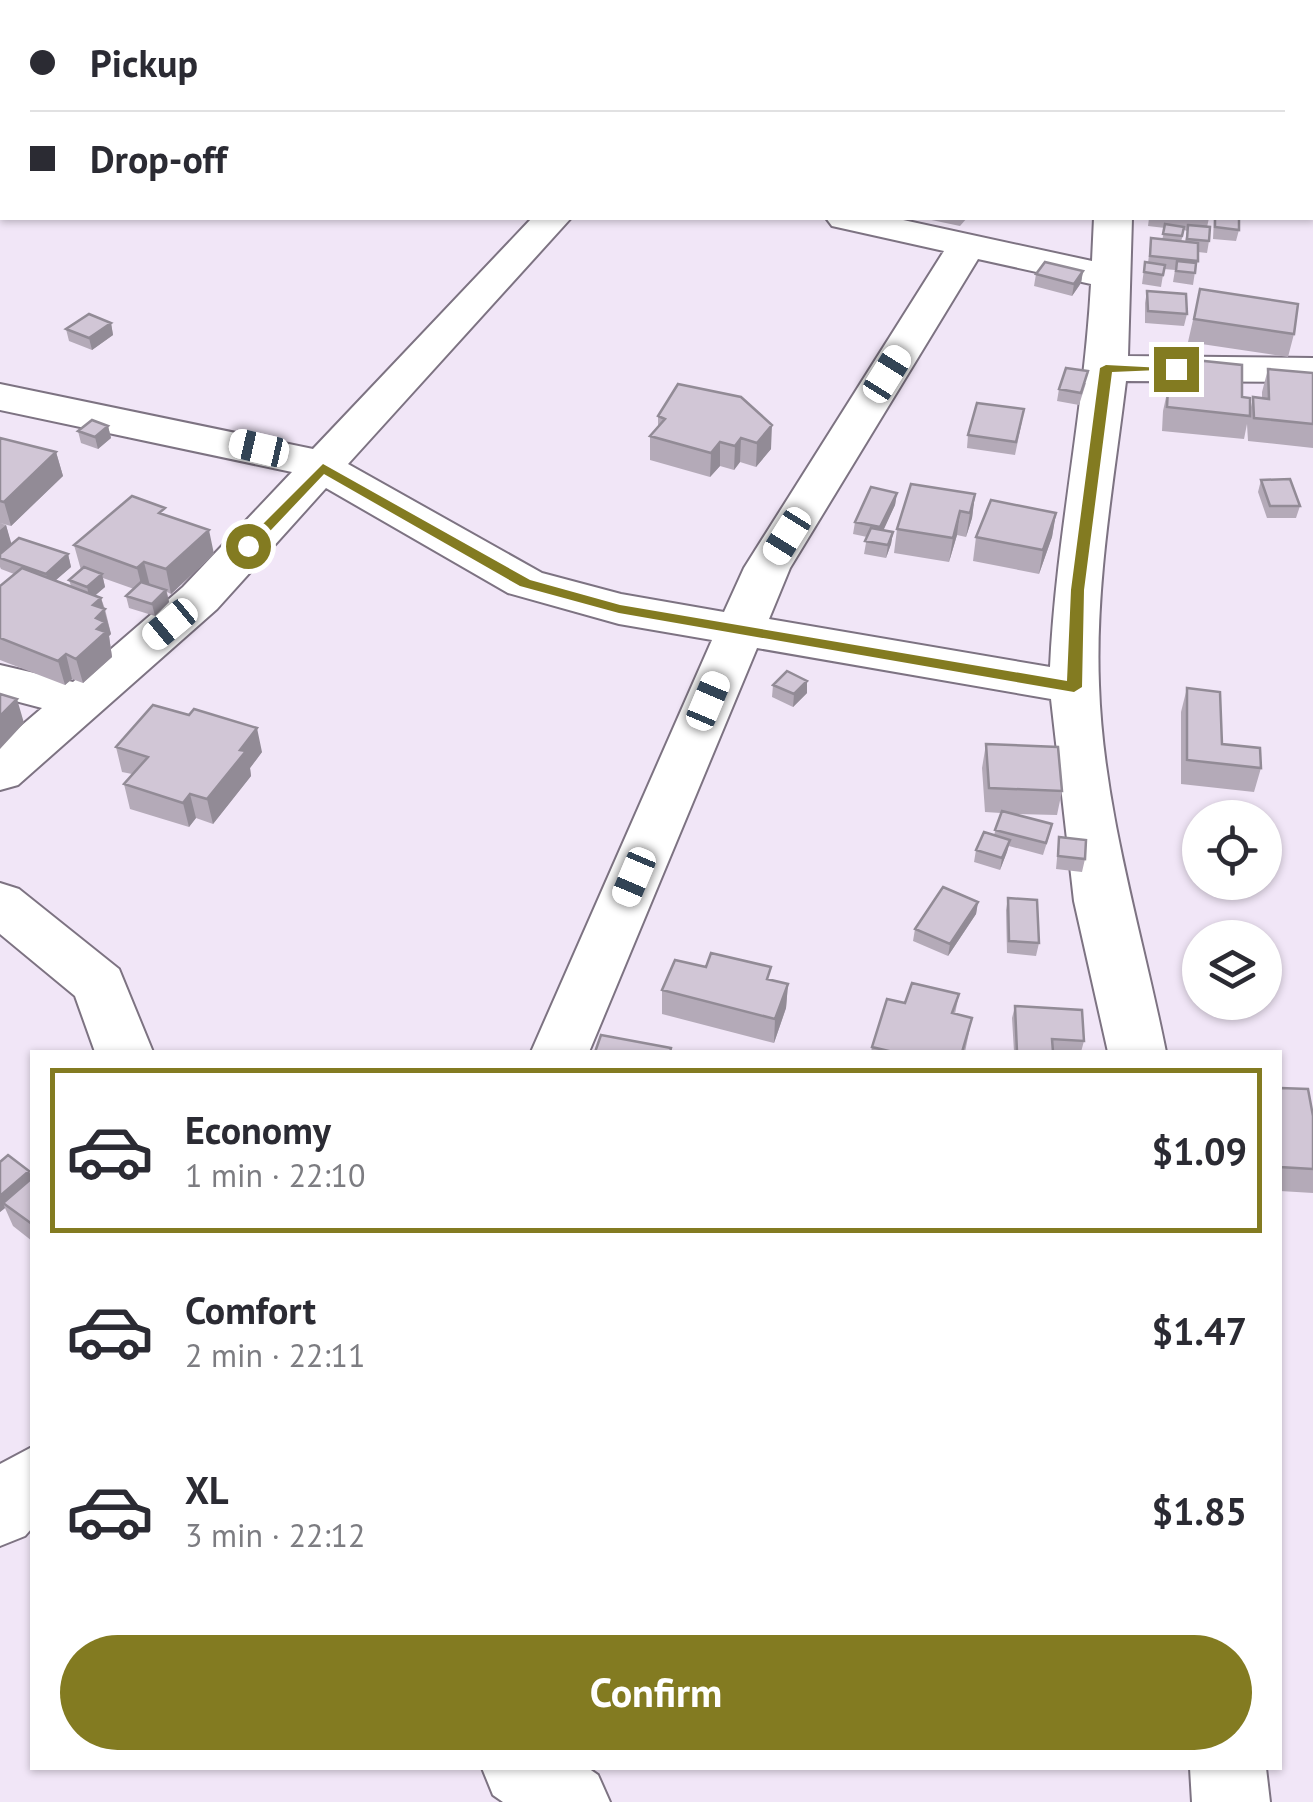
<!DOCTYPE html>
<html lang="en">
<head>
<meta charset="utf-8">
<style>
  body { margin:0; font-family:"PT Sans",sans-serif; background:#f2f2f3; color:#2b2b33; height:100vh; display:flex; flex-direction:column; font-size:38px; white-space:nowrap }
  * { box-sizing:border-box; margin:0 }
  p { font-size:32px; color:#7c7c81 }
  .icon { flex:none; width:55px; height:55px; fill:none; stroke:currentColor; stroke-width:2; stroke-linecap:round; stroke-linejoin:round }
  .map { position:relative; flex:1; overflow:hidden }
  .drawer { position:absolute; left:30px; top:1050px; width:1252px; height:720px; display:flex; flex-direction:column; background:#fff; border-radius:0px; box-shadow:0 2px 8px #0004 }
  .drawer>* { flex:none }
  .top-card { position:absolute; left:0px; top:0px; width:1315px; height:220px; box-shadow:0 2px 8px #0004; display:grid; align-content:center; height:220px; padding:0 30px; background:#fff }
  .controls { position:absolute; left:1182px; top:800px; display:grid; gap:20px }
  .controls a { display:grid; place-items:center; width:100px; height:100px; border-radius:50%; background:#fff; box-shadow:0 2px 8px #0004; font-size:50px }
  .end { position:absolute; width:45px; height:45px; margin:-22px; border:12px solid #837b21; background:#fff; box-shadow:0 0 0 5px #fff }
  .from { border-radius:50% }
  .car { position:absolute; width:30px; height:60px; margin:-30px -15px; border-radius:12px; box-shadow:0 0 8px 2px #0007; background:linear-gradient(#fff 24%,#345 0 40%,#fff 0 76%,#345 0 86%,#fff 0) }
  .top-card b { display:flex; align-items:center; gap:35px; height:95px; font-size:38px }
  .top-card b+b { border-top:2px solid #e1e1e2 }
  .top-card i { width:25px; height:25px; background:#2b2b33 }
  ul { padding:18px 0 0; list-style:none }
  li { display:flex; align-items:center; gap:30px; height:165px; margin:0 20px 15px; padding:0 10px; border:5px solid transparent; border-radius:0px }
  li div { flex:1 }
  li b { display:block; font-size:38px }
  li em { font-style:normal; font-weight:700 }
  li.current { border-color:#837b21 }
  li>.icon { width:90px; height:90px; stroke-width:1.5 }
  .button { display:flex; gap:20px; margin-top:auto; padding:20px 30px }
  .button a { flex:1; height:115px; border-radius:60px; background:#837b21; color:#fff; font-size:40px; font-weight:700; line-height:115px; text-align:center }
  .map>svg:first-child { display:block }
</style>
</head>
<body>
<div class="map">
<svg width="1313" height="1802" viewBox="0 0 1313 1802">
  <rect width="100%" height="100%" fill="#f1e6f7"/>
  <g fill="none" stroke-linecap="round" stroke-linejoin="round">
    <defs>
      <path id="street" d="M1014 0H1070L1071 2H1016Z
        M0 39H2V59H0Z
        M1312 95H1313V115H1312Z
        M2 160V182L0 183V161Z
        M532 218H571L348 464 542 573 621 594 724 612 744 568 944 251 832 226 826 218H894L1092 261 1094 218H1132L1128 356 1313 358V382L1126 381C1114 481 1095 583 1099 685 1103 809 1142 932 1166 1052H1108L1074 901 1051 699 757 648 589 1052H531L712 640 619 624 508 593 326 488 217 609 18 785 0 790V744L42 708 0 697V665L73 682 183 587 292 472 0 410V384L313 449ZM978 259 1091 284C1084 413 1056 538 1050 667L769 619 790 568Z
        M0 883 19 889 119 969 153 1052H95L75 996 0 934Z
        M32 1447V1528L25 1536 0 1546V1464Z
        M482 1768H588L598 1775 610 1802H503L493 1795Z
        M1190 1768H1266L1270 1802H1192Z"/>
    </defs>
    <use href="#street" stroke="#7d7382" stroke-width="4"/>
    <use href="#street" fill="#fff" fill-rule="evenodd"/>
  </g>
  <path fill="#b4aab8" fill-rule="evenodd" d="M561 0H599L597 2H576Z
    M1238 0H1313V10L1312 2H1238Z
    M922 218H967L960 226Z
    M1149 218H1209L1207 227 1209 241 1207 253 1198 252 1193 285 1173 282 1175 270 1164 269 1161 287 1142 284 1145 262 1148 263 1151 238 1162 240 1165 228 1148 226ZM1184 230 1187 231 1185 242H1181Z
    M1214 218H1239V230L1236 241 1213 239Z
    M1083 271 1081 283 1072 296 1034 286 1036 274Z
    M1200 289 1294 334 1288 357 1188 342Z
    M1147 291 1187 314 1184 326 1145 323V303Z
    M111 323 113 335 92 350 69 341 66 329Z
    M1185 359 1242 397 1250 412 1253 397 1262 398V392L1268 369 1313 373V448L1248 441 1247 424 1244 439 1162 431 1163 411 1168 388 1179 389Z
    M1086 383 1079 405 1057 401 1059 389Z
    M678 384 771 449 756 467 740 462 734 470 720 466 710 477 650 460V436L658 427V416Z
    M1022 421 1015 455 967 448 968 435Z
    M108 426 111 438 98 449 81 443 78 431Z
    M0 438 56 452 63 476 11 526 0 523Z
    M1261 480 1300 506 1296 518H1267L1258 492Z
    M897 493 895 505 883 530 893 532 891 544 886 558 864 554 867 537 853 534 855 522Z
    M975 494 972 518 966 537 957 535 949 562 894 553 897 529Z
    M1056 513 1052 537 1039 574 973 561 976 537Z
    M167 515 214 554 171 594 167 592 169 602 155 616 129 608 126 596 134 589 103 578 105 587 95 595 101 598 105 609 111 634 109 636 112 657 83 683 72 679 65 685 0 660V586L14 574 1 569 0 567V523L6 525 11 545 68 554 71 567 56 580 71 586 69 580 81 570 74 545Z
    M807 681V693L793 707 772 697 773 685Z
    M1187 688 1222 744 1261 768 1254 792 1181 784V712Z
    M986 744 1062 791 1057 815 1011 814 1052 824 1049 836 1043 855 1009 846 1000 870 974 862 976 850 994 835 1001 813 985 812 982 768Z
    M116 747 262 752 250 768 251 776 213 824 196 818 189 827 130 809 124 784 132 774 122 772Z
    M1059 837 1085 859 1082 872 1056 869Z
    M1008 898 1039 943 1036 956 1007 953 1006 910Z
    M978 902 976 914 948 956 913 941 915 929Z
    M770 980 788 984 786 1008 774 1043 662 1014V990Z
    M959 994 955 1014 972 1018 965 1052H871L872 1047 905 1003Z
    M1015 1006 1084 1041 1081 1052H1014L1012 1018Z
    M1280 1088 1313 1116V1193L1280 1191Z
    M0 1162 29 1171 32 1178V1241L13 1226 5 1208 0 1212Z"/>
  <path fill="#928b96" d="M1083 271 1081 283 1072 296 1074 284Z
    M111 323 113 335 92 350 89 338Z
    M772 425 771 449 756 467 757 443Z
    M108 426 111 438 98 449 95 437Z
    M741 438 740 462 734 470 735 446Z
    M720 442V466L710 477 711 453Z
    M56 452 63 476 11 526 4 502Z
    M897 493 895 505 879 540 880 527Z
    M975 494 972 518 966 537 970 513Z
    M960 511 957 535 949 562 953 538Z
    M1056 513 1052 537 1039 574 1043 550Z
    M6 525 13 549 0 558V530Z
    M209 530 214 554 171 594 166 569Z
    M893 532 891 544 886 558 888 545Z
    M68 554 71 567 49 586 46 574Z
    M144 562 150 586 143 592 137 568Z
    M102 574 105 587 90 600 87 587Z
    M166 590 169 602 155 616 152 604Z
    M101 598 111 634 109 636 112 657 83 683 76 659 93 605Z
    M66 654 72 679 65 685 58 661Z
    M807 681V693L793 707 794 694Z
    M17 699 24 723 0 749V716Z
    M257 728 262 752 250 768 251 776 213 824 207 799 240 750Z
    M190 794 196 818 189 827 183 803Z
    M1010 840 1007 852 1000 870 1002 858Z
    M978 902 976 914 948 956 950 944Z
    M788 984 786 1008 774 1043 775 1019Z
    M29 1171 32 1179 3 1203 5 1208 0 1212V1196Z"/>
  <path fill="#d1c6d6" stroke="#928b96" stroke-width="2.5" d="M331 0H373L370 2H347Z
    M963 0H1016L1015 2H962Z
    M1215 218H1239V230L1215 227Z
    M1165 224 1184 227 1182 236 1163 234Z
    M1188 225 1210 227 1209 241 1187 239Z
    M1151 238 1198 243V261L1150 256Z
    M1177 261 1196 263 1195 273 1176 271Z
    M1045 262 1083 271 1074 284 1036 274Z
    M1145 262 1165 265 1163 275 1144 272Z
    M1200 289 1298 304 1294 334 1194 319Z
    M1147 291 1186 294 1187 314 1148 311Z
    M89 314 111 323 89 338 66 329Z
    M1185 359 1242 365V397L1250 398V416L1167 407 1168 388 1184 389Z
    M1066 368 1088 371 1081 393 1059 389Z
    M1268 369 1313 373V424L1254 418 1253 397 1269 399Z
    M678 384 741 397 772 425 757 443 741 438 735 446 720 442 711 453 650 436 665 419 658 416Z
    M977 403 1024 409 1016 442 968 435Z
    M92 420 108 426 95 437 78 431Z
    M0 438 56 452 4 502 0 501Z
    M1290 479 1300 506H1270L1261 480Z
    M911 484 975 494 970 513 960 511 953 538 897 529Z
    M871 487 897 493 880 527 855 522Z
    M132 496 165 508 159 513 209 530 166 569 144 562 137 568 74 545Z
    M991 500 1056 513 1043 550 976 537Z
    M871 528 893 532 888 545 865 541Z
    M19 538 68 554 46 574 0 558V554Z
    M84 567 102 574 87 587 69 580Z
    M22 568 101 598 93 605 105 609 96 618 105 622 97 629 106 632 76 659 66 654 58 661 0 638V586Z
    M141 582 166 590 152 604 126 596Z
    M787 671 807 681 794 694 773 685Z
    M1187 688 1220 692 1222 744 1260 748 1261 768 1187 760Z
    M0 694 17 699 0 716Z
    M153 705 189 715 194 709 257 728 240 750 246 751 207 799 190 794 183 803 124 784 148 757 116 747Z
    M986 744 1058 747 1062 791 989 788Z
    M1002 811 1052 824 1046 843 995 830Z
    M984 832 1010 840 1002 858 976 850Z
    M1059 837 1086 840 1085 859 1058 856Z
    M943 887 978 902 950 944 915 929Z
    M1008 898 1037 900 1039 943 1009 941Z
    M711 953 771 967 767 979 788 984 775 1019 662 990 675 960 706 967Z
    M912 983 959 994 952 1013 972 1018 962 1052H893L872 1047 887 999 905 1003Z
    M1015 1006 1082 1010 1084 1041 1052 1039 1053 1052H1017Z
    M601 1035 671 1048 670 1052H595Z
    M1280 1088 1308 1089 1313 1116V1169L1280 1167Z
    M8 1155 29 1171 0 1196V1162Z
    M32 1178V1224L3 1203Z"/>
  <path fill="#837b21" d="M1106 365 1182 369 1112 372 1084 590 1082 687 1074 692 619 613 520 586 324 474 253 549 241 546 323 464 530 580 620 605 1067 681 1071 590 1100 368Z"/>
</svg>
<div class="controls">
<a><svg class="icon" aria-label="locate" viewBox="0 0 24 24"><circle cx="12" cy="12" r="6"/><path d="M12 2v4M12 18v4M2 12h4M18 12h4"/></svg></a>
<a><svg class="icon" aria-label="layers" viewBox="0 0 24 24"><path d="M12 4l9 5-9 5-9-5zM3 14l9 5 9-5"/></svg></a>
</div>
<i class="end from" style="left:248px;top:546px"></i>
<i class="end" style="left:1176px;top:369px"></i>
<i class="car" style="left:887px;top:374px;rotate:32deg"></i>
<i class="car" style="left:259px;top:448px;rotate:283deg"></i>
<i class="car" style="left:787px;top:536px;rotate:212deg"></i>
<i class="car" style="left:170px;top:624px;rotate:230deg"></i>
<i class="car" style="left:708px;top:701px;rotate:23deg"></i>
<i class="car" style="left:634px;top:877px;rotate:203deg"></i>
<div class="top-card">
<b><i class="from"></i>Pickup</b>
<b><i></i>Drop-off</b>
</div>
<section class="drawer">
<ul>
<li class="current"><svg class="icon" aria-label="car" viewBox="0 0 24 24"><path d="M5 17H2v-5l4-1 3-4h7l3 4 3 1v5h-3M9 17h6M6 11h13"/><circle cx="7" cy="17" r="2"/><circle cx="17" cy="17" r="2"/></svg><div><b>Economy</b><p>1 min · 22:10</p></div><em>$1.09</em></li>
<li><svg class="icon" aria-label="car" viewBox="0 0 24 24"><path d="M5 17H2v-5l4-1 3-4h7l3 4 3 1v5h-3M9 17h6M6 11h13"/><circle cx="7" cy="17" r="2"/><circle cx="17" cy="17" r="2"/></svg><div><b>Comfort</b><p>2 min · 22:11</p></div><em>$1.47</em></li>
<li><svg class="icon" aria-label="car" viewBox="0 0 24 24"><path d="M5 17H2v-5l4-1 3-4h7l3 4 3 1v5h-3M9 17h6M6 11h13"/><circle cx="7" cy="17" r="2"/><circle cx="17" cy="17" r="2"/></svg><div><b>XL</b><p>3 min · 22:12</p></div><em>$1.85</em></li>
</ul>
<div class="button"><a>Confirm</a></div>
</section>
</div>
</body>
</html>
